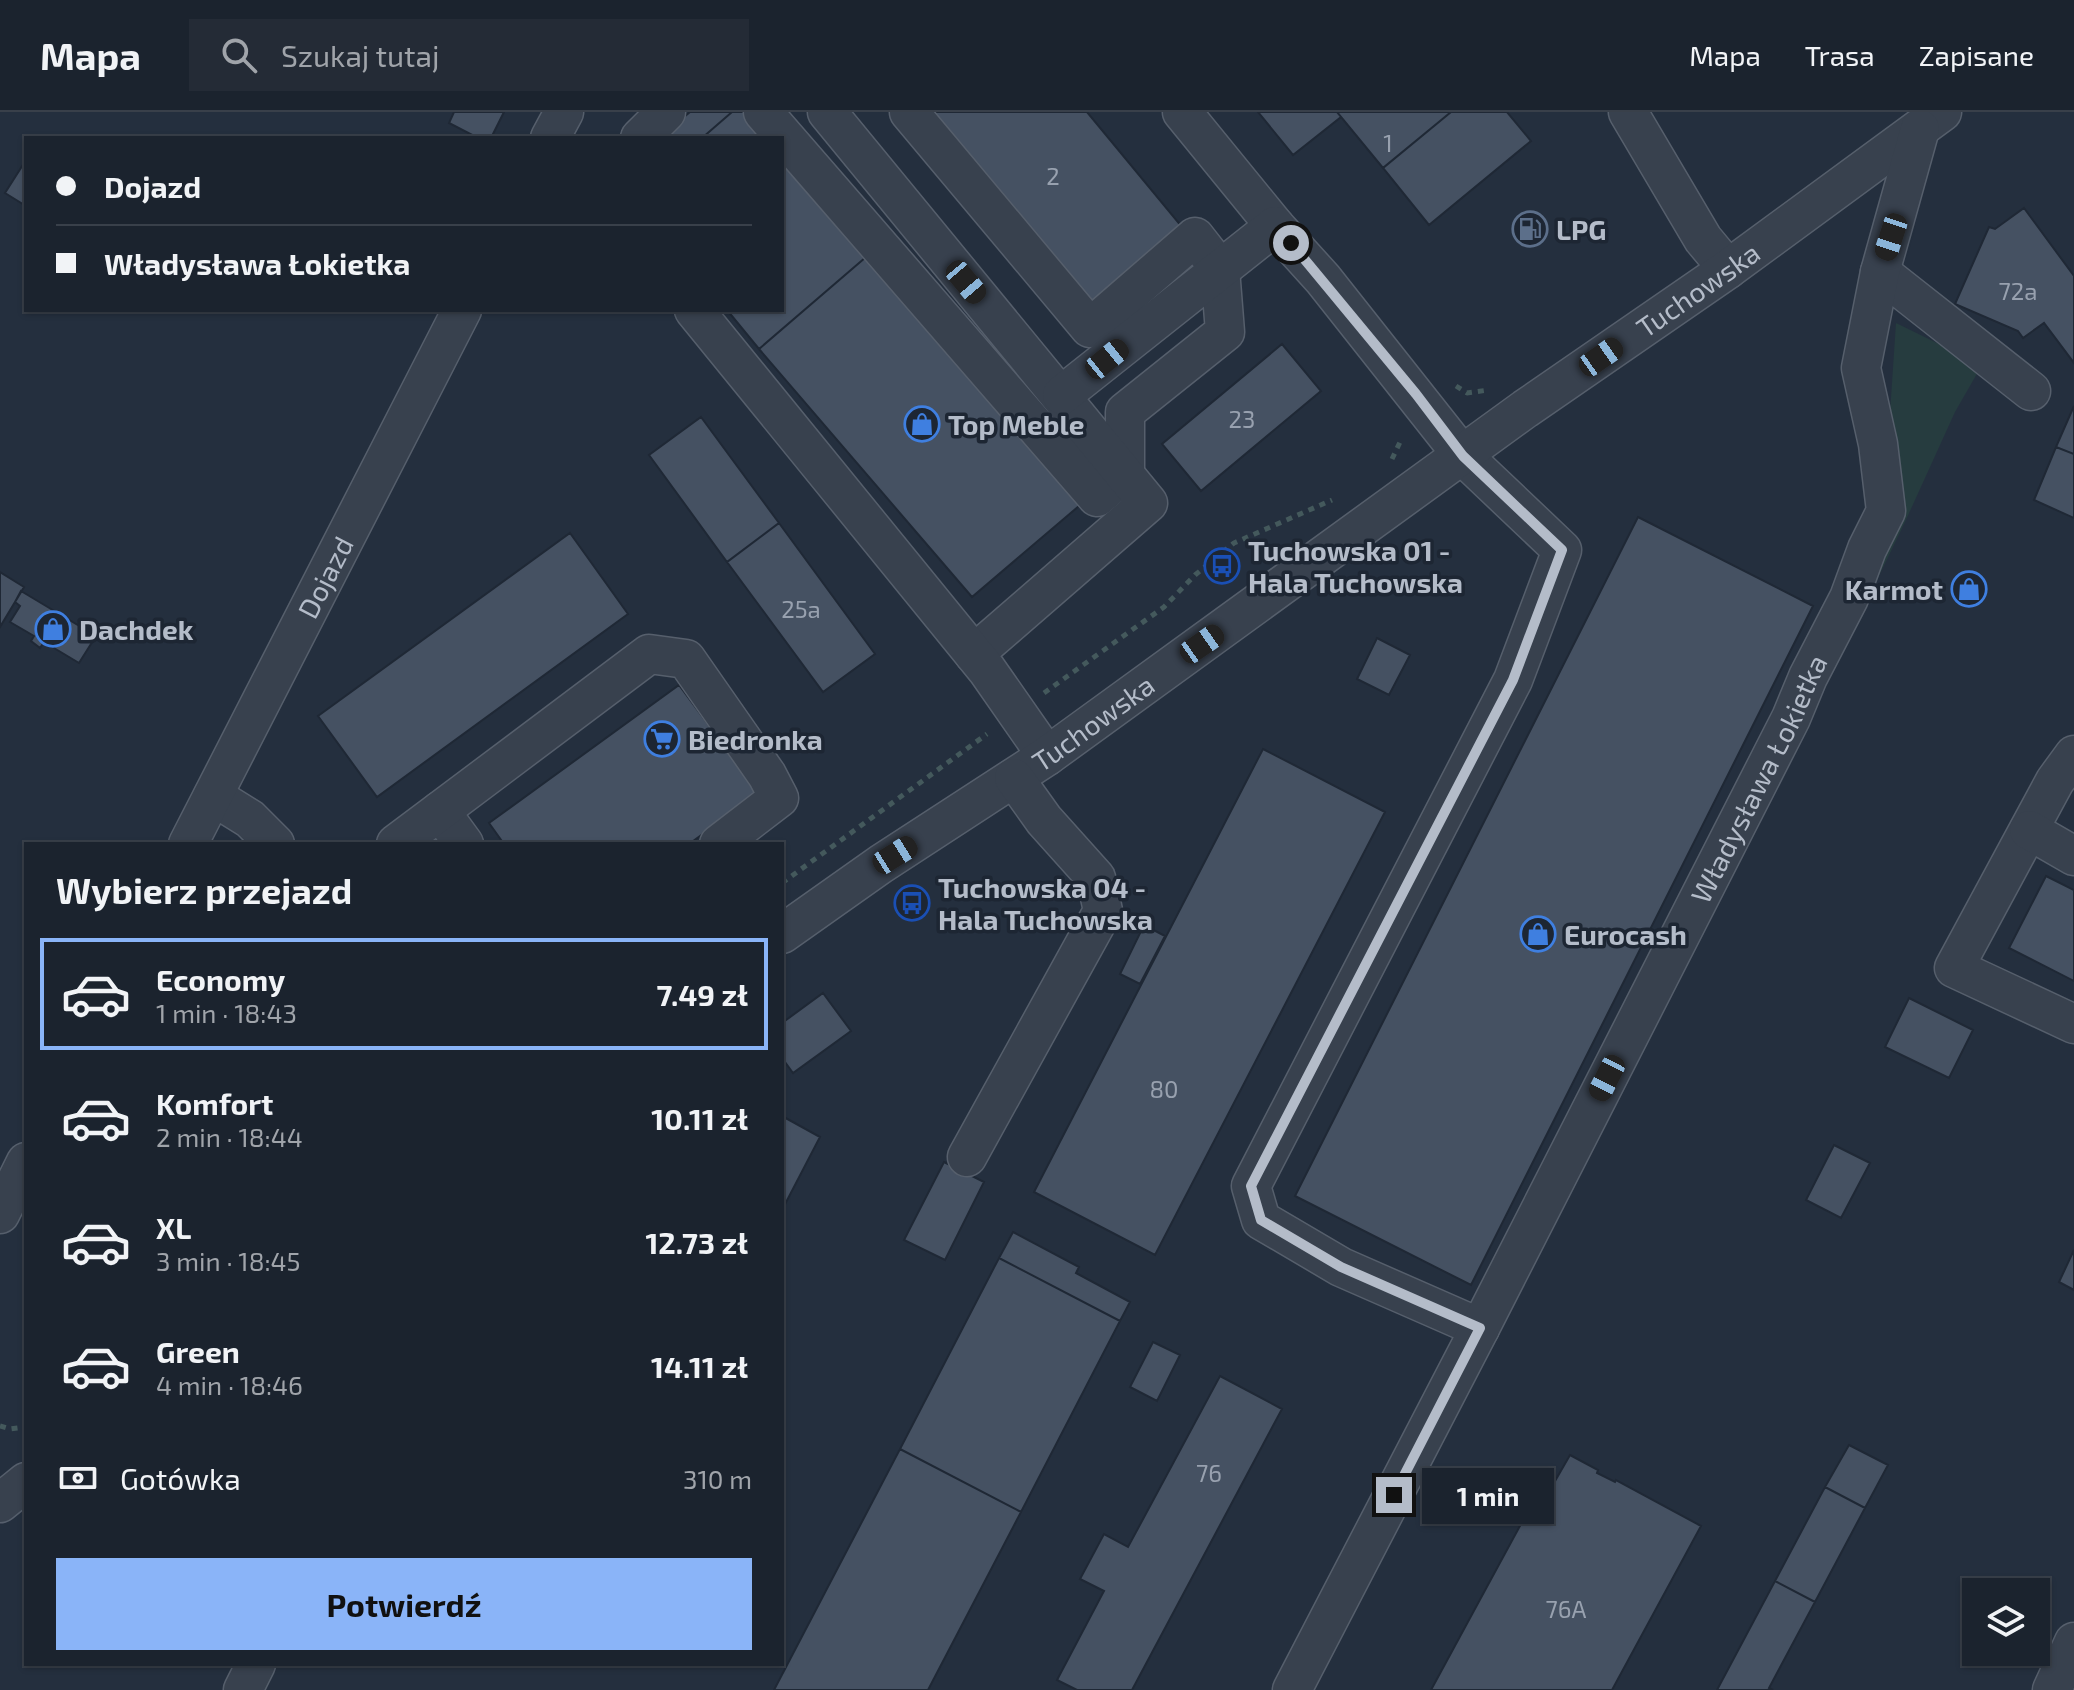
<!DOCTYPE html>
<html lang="pl">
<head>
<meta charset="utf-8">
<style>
  body { margin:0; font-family:"Exo 2",sans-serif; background:#242b36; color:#f1f3f6; height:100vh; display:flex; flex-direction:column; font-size:30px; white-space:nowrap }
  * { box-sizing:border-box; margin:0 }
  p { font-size:26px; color:#a0a4aa }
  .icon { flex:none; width:44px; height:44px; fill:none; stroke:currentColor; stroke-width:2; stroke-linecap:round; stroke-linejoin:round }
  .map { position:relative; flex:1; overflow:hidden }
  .panel { position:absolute; left:24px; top:730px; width:760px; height:824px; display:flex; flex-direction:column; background:#1b232e; border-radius:0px; box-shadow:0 2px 6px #0004,0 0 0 2px #39404a }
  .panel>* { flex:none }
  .banner { position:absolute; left:24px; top:24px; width:760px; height:176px; border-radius:0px; box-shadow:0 2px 6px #0004,0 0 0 2px #39404a; display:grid; align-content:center; height:176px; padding:0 32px; background:#1b232e }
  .fabs { position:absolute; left:1962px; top:1466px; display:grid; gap:16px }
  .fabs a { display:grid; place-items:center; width:88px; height:88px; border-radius:0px; background:#1b232e; box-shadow:0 2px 6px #0004,0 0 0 2px #39404a; font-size:40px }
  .end { position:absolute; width:36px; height:36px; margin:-18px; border:10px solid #b4bcc9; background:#111; box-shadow:0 0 0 4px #111 }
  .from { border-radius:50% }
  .bubble { position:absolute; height:56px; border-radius:0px; background:#1b232e; box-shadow:0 2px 6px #0004,0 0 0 2px #39404a; font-size:26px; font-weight:700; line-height:56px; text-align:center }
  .car { position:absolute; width:24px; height:48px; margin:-24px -12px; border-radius:10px; box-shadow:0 0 6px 2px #0007; background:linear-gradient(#222 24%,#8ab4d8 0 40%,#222 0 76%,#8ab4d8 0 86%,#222 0) }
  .banner b { display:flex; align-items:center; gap:28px; height:76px; font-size:30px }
  .banner b+b { border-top:2px solid #39404a }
  .banner i { width:20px; height:20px; background:#f1f3f6 }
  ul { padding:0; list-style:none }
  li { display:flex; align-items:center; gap:24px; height:112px; margin:0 16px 12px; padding:0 16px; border:4px solid transparent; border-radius:0px }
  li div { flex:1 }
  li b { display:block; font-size:30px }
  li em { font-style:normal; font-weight:700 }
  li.selected { border-color:#8ab4f8 }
  li>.icon { width:72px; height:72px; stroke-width:1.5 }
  h2 { padding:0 32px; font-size:36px; line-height:96px }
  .pay { display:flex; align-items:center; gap:20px; height:88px; padding:0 32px; font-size:30px }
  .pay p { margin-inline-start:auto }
  .primary-button { display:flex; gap:16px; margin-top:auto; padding:16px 32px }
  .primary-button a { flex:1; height:92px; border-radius:0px; background:#8ab4f8; color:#111; font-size:32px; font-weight:700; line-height:92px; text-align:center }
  header { display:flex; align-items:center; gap:48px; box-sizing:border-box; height:112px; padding:0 40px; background:#1b232e; border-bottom:2px solid #39404a }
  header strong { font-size:38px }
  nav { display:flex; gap:44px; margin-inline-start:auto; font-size:28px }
  .search { width:560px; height:72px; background:#242b36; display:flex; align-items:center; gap:20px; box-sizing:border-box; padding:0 28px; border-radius:0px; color:#a0a4aa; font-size:30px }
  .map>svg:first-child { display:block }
</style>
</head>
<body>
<header>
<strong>Mapa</strong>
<div class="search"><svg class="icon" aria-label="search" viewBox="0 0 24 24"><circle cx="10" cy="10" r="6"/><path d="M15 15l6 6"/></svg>Szukaj tutaj</div>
<nav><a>Mapa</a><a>Trasa</a><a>Zapisane</a></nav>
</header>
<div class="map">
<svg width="2074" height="1578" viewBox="0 0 2074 1578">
  <rect width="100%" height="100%" fill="#242f3e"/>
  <path fill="#263c3f" d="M1896 211 1982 253 1955 300 1905 410 1808 611 1847 509 1890 301Z"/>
  <path fill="#455162" stroke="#1f2835" stroke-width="2" d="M454 0H504L491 26H478L449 11Z
    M690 0H732L702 26H659Z
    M732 0H752L775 26H702Z
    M915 0H1087L1192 127 1090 212Z
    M1258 0H1337L1341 5 1293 43Z
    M1337 0H1451L1383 56Z
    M1451 0H1507L1531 29 1429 113 1383 56Z
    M782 34 873 139 759 237 727 198H782Z
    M26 48V94L5 81Z
    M2024 96 2074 164V251L2044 211 2023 226 2018 219 1955 192 1989 115 1995 117Z
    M873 139 1086 388 972 485 759 237Z
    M1282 232 1321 279 1201 379 1162 332Z
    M2074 294V342L2056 335Z
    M701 305 779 411 727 450 649 343Z
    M2056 335 2074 342V406L2034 388Z
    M1638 405 1813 494 1471 1173 1295 1084Z
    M779 411 875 542 823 580 727 450Z
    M570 421 628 502 377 685 318 604Z
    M0 460 24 475 0 515Z
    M21 479 96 524 79 551 44 530 40 536 31 529 34 524 10 510 20 494 15 490Z
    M1377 526 1410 543 1389 583 1357 567Z
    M679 573 759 681 689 732H504L489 711Z
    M1263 637 1385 700 1155 1143 1034 1080Z
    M2046 764 2074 778V869L2009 836Z
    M1144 813 1165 824 1140 872 1120 862Z
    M823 881 851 919 793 961 785 950 782 952V911Z
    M1909 886 1973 918 1949 966 1885 935Z
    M782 1004 820 1025 782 1098Z
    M1834 1033 1870 1051 1841 1106 1806 1088Z
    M944 1050 984 1070 945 1148 904 1128Z
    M1013 1120 1079 1155 1076 1161 1130 1190 1120 1209 999 1146Z
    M2074 1138V1178L2059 1170Z
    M999 1146 1120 1209 1021 1400 900 1337Z
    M1153 1230 1180 1243 1157 1289 1130 1275Z
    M1220 1264 1282 1297 1132 1578H1077L1057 1568 1104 1479 1080 1467 1104 1422 1128 1435Z
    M1849 1333 1888 1353 1865 1396 1825 1375Z
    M900 1337 1021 1400 928 1578H774Z
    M1570 1343 1598 1358 1597 1361 1615 1370 1616 1368 1701 1414 1612 1578H1431L1547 1364 1555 1369Z
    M1825 1375 1865 1396 1815 1490 1775 1469Z
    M1775 1469 1815 1490 1769 1576 1773 1578H1717Z"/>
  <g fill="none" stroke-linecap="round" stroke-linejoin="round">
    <defs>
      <g id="minor">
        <path d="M763 0 1097 385 1125 361V300L1225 220 1220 157 1195 125 1090 216 909 0"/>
        <path d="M827 0 1148 391 974 542"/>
        <path d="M1182 0 1275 114 1323 167 1463 344 1562 438 1513 568 1251 1074 1261 1108 1341 1155 1480 1216"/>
        <path d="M1628 0 1703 127 1728 157"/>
        <path d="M550 26 564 0"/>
        <path d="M640 26 666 0"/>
        <path d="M1880 160 2031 279"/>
        <path d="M694 198 987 558 1047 644"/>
        <path d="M1062 283 1275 114"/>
        <path d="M2074 643 2055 669 1954 856 2074 912"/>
        <path d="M213 684 250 707 275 732"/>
        <path d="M440 699 464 732"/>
        <path d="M2029 718 2074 744"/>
        <path id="s1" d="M188 732 462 198"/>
        <path d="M396 732 649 542 686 547 767 663 779 686 719 732"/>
        <path id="s2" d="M782 822 881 752 1047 644 1525 297 1728 157 1942 0"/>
        <path d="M967 1045 1103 799 1096 766 1044 708 1014 666"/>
        <path d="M0 1102 26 1050"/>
        <path d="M0 1391 26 1370"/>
        <path d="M243 1578 256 1552"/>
        <path id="s3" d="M1292 1578 1480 1216 1791 606 1808 565 1849 486 1867 437 1886 399 1878 332 1861 256 1880 160 1920 17"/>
        <path d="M2052 1578 2074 1530"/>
      </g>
    </defs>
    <use href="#minor" stroke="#565f6c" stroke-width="41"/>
    <path stroke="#44595c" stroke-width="5" stroke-dasharray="6 6" stroke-linecap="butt" d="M1456 274 1467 281 1488 278
      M1392 347 1401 328
      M1044 581 1164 495 1195 463 1234 431 1332 388
      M782 771 987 622
      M0 1314 10 1317 26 1315"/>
    <use href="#minor" stroke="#38414e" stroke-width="38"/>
  </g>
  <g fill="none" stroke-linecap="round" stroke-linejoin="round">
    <path stroke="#b4bcc9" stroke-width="10" d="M1291 131 1416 282 1463 344 1562 438 1513 568 1251 1074 1261 1108 1341 1155 1480 1216 1394 1383"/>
  </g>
  <defs>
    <symbol id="fuel-ring" viewBox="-11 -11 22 22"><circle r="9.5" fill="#1d2633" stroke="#5c6f8a" stroke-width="1.5"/><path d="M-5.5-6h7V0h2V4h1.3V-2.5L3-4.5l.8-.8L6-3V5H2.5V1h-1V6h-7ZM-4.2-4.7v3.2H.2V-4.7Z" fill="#5c6f8a"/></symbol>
    <symbol id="shop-ring" viewBox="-11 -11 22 22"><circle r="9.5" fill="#1d2633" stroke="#3f7fe0" stroke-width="1.5"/><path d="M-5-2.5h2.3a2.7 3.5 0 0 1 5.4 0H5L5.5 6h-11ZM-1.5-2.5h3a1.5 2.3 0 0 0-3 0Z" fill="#3f7fe0"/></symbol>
    <symbol id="bus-ring" viewBox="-11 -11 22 22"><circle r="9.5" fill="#1d2633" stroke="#1a4fb4" stroke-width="1.5"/><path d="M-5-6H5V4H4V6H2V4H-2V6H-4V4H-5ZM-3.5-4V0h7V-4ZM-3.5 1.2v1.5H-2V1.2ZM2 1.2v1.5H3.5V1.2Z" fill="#1a4fb4"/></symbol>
    <symbol id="supermarket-ring" viewBox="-11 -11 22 22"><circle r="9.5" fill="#1d2633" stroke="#3f7fe0" stroke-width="1.5"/><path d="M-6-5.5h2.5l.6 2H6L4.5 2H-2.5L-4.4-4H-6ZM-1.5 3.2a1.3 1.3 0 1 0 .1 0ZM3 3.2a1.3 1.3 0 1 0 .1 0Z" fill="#3f7fe0"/></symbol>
  </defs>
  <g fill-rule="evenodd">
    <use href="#fuel-ring" x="1510" y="97" width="40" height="40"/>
    <use href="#shop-ring" x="902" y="292" width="40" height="40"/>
    <use href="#bus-ring" x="1202" y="434" width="40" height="40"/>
    <use href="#shop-ring" x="1949" y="457" width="40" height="40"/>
    <use href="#shop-ring" x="33" y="497" width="40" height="40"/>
    <use href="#supermarket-ring" x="642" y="607" width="40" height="40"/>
    <use href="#bus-ring" x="892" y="771" width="40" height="40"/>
    <use href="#shop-ring" x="1518" y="802" width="40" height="40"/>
  </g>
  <g text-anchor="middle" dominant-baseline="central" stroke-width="7" stroke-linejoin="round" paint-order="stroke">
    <g font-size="24" fill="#98a1af">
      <text x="1388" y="30">1</text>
      <text x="1053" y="63">2</text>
      <text x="2018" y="178">72a</text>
      <text x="1242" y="306">23</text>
      <text x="801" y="496">25a</text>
      <text x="1164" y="976">80</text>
      <text x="1209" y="1360">76</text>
      <text x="1566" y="1496">76A</text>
    </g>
    <g font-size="28" font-weight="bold" fill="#b4bcc9" stroke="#1d2633" text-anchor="start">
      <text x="1556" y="117">LPG</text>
      <text x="948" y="312">Top Meble</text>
      <text x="1248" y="438">Tuchowska 01 -<tspan x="1248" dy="32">Hala Tuchowska</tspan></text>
      <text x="1943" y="477" text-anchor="end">Karmot</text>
      <text x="79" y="517">Dachdek</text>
      <text x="688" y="627">Biedronka</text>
      <text x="938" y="775">Tuchowska 04 -<tspan x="938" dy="32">Hala Tuchowska</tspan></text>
      <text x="1564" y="822">Eurocash</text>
    </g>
    <g font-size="28" fill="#b4bcc9" stroke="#1d2633">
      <text stroke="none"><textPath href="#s2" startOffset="1120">Tuchowska</textPath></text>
      <text stroke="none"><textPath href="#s1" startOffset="300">Dojazd</textPath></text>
      <text stroke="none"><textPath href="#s2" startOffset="376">Tuchowska</textPath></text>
      <text stroke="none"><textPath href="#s3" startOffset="1024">Władysława Łokietka</textPath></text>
    </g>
  </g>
</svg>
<div class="fabs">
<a><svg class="icon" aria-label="layers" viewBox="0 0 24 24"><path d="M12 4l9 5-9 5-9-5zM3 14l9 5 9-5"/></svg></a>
</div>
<i class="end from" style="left:1291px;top:131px"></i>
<i class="end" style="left:1394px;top:1383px"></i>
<div class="bubble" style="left:1422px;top:1356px;width:132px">1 min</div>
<i class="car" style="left:1891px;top:125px;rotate:198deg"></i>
<i class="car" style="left:966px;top:170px;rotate:140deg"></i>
<i class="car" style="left:1601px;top:245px;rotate:55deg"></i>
<i class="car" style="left:1107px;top:247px;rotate:51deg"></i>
<i class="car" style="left:1202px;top:532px;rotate:55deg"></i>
<i class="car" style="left:895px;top:743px;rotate:58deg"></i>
<i class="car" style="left:1607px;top:966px;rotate:207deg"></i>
<div class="banner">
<b><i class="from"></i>Dojazd</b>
<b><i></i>Władysława Łokietka</b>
</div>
<section class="panel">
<h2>Wybierz przejazd</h2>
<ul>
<li class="selected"><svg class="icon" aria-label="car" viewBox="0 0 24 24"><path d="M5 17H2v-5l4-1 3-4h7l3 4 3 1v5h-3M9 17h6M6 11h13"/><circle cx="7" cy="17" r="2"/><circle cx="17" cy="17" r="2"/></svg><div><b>Economy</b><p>1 min · 18:43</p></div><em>7.49 zł</em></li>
<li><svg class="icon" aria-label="car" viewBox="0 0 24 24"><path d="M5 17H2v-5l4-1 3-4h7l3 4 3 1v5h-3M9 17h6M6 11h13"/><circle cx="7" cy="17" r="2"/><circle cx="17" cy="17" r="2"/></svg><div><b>Komfort</b><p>2 min · 18:44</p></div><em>10.11 zł</em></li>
<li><svg class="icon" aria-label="car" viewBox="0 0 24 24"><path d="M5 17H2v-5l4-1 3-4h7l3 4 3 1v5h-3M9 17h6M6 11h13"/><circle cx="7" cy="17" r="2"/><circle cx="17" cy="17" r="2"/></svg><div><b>XL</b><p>3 min · 18:45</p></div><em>12.73 zł</em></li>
<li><svg class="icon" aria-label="car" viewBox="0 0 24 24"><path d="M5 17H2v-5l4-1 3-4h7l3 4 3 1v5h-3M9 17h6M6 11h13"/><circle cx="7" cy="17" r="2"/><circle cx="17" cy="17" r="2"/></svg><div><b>Green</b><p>4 min · 18:46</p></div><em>14.11 zł</em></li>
</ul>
<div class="pay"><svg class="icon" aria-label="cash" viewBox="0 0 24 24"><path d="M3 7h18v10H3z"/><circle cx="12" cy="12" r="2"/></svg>Gotówka<p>310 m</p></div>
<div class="primary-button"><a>Potwierdź</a></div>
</section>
</div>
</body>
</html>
